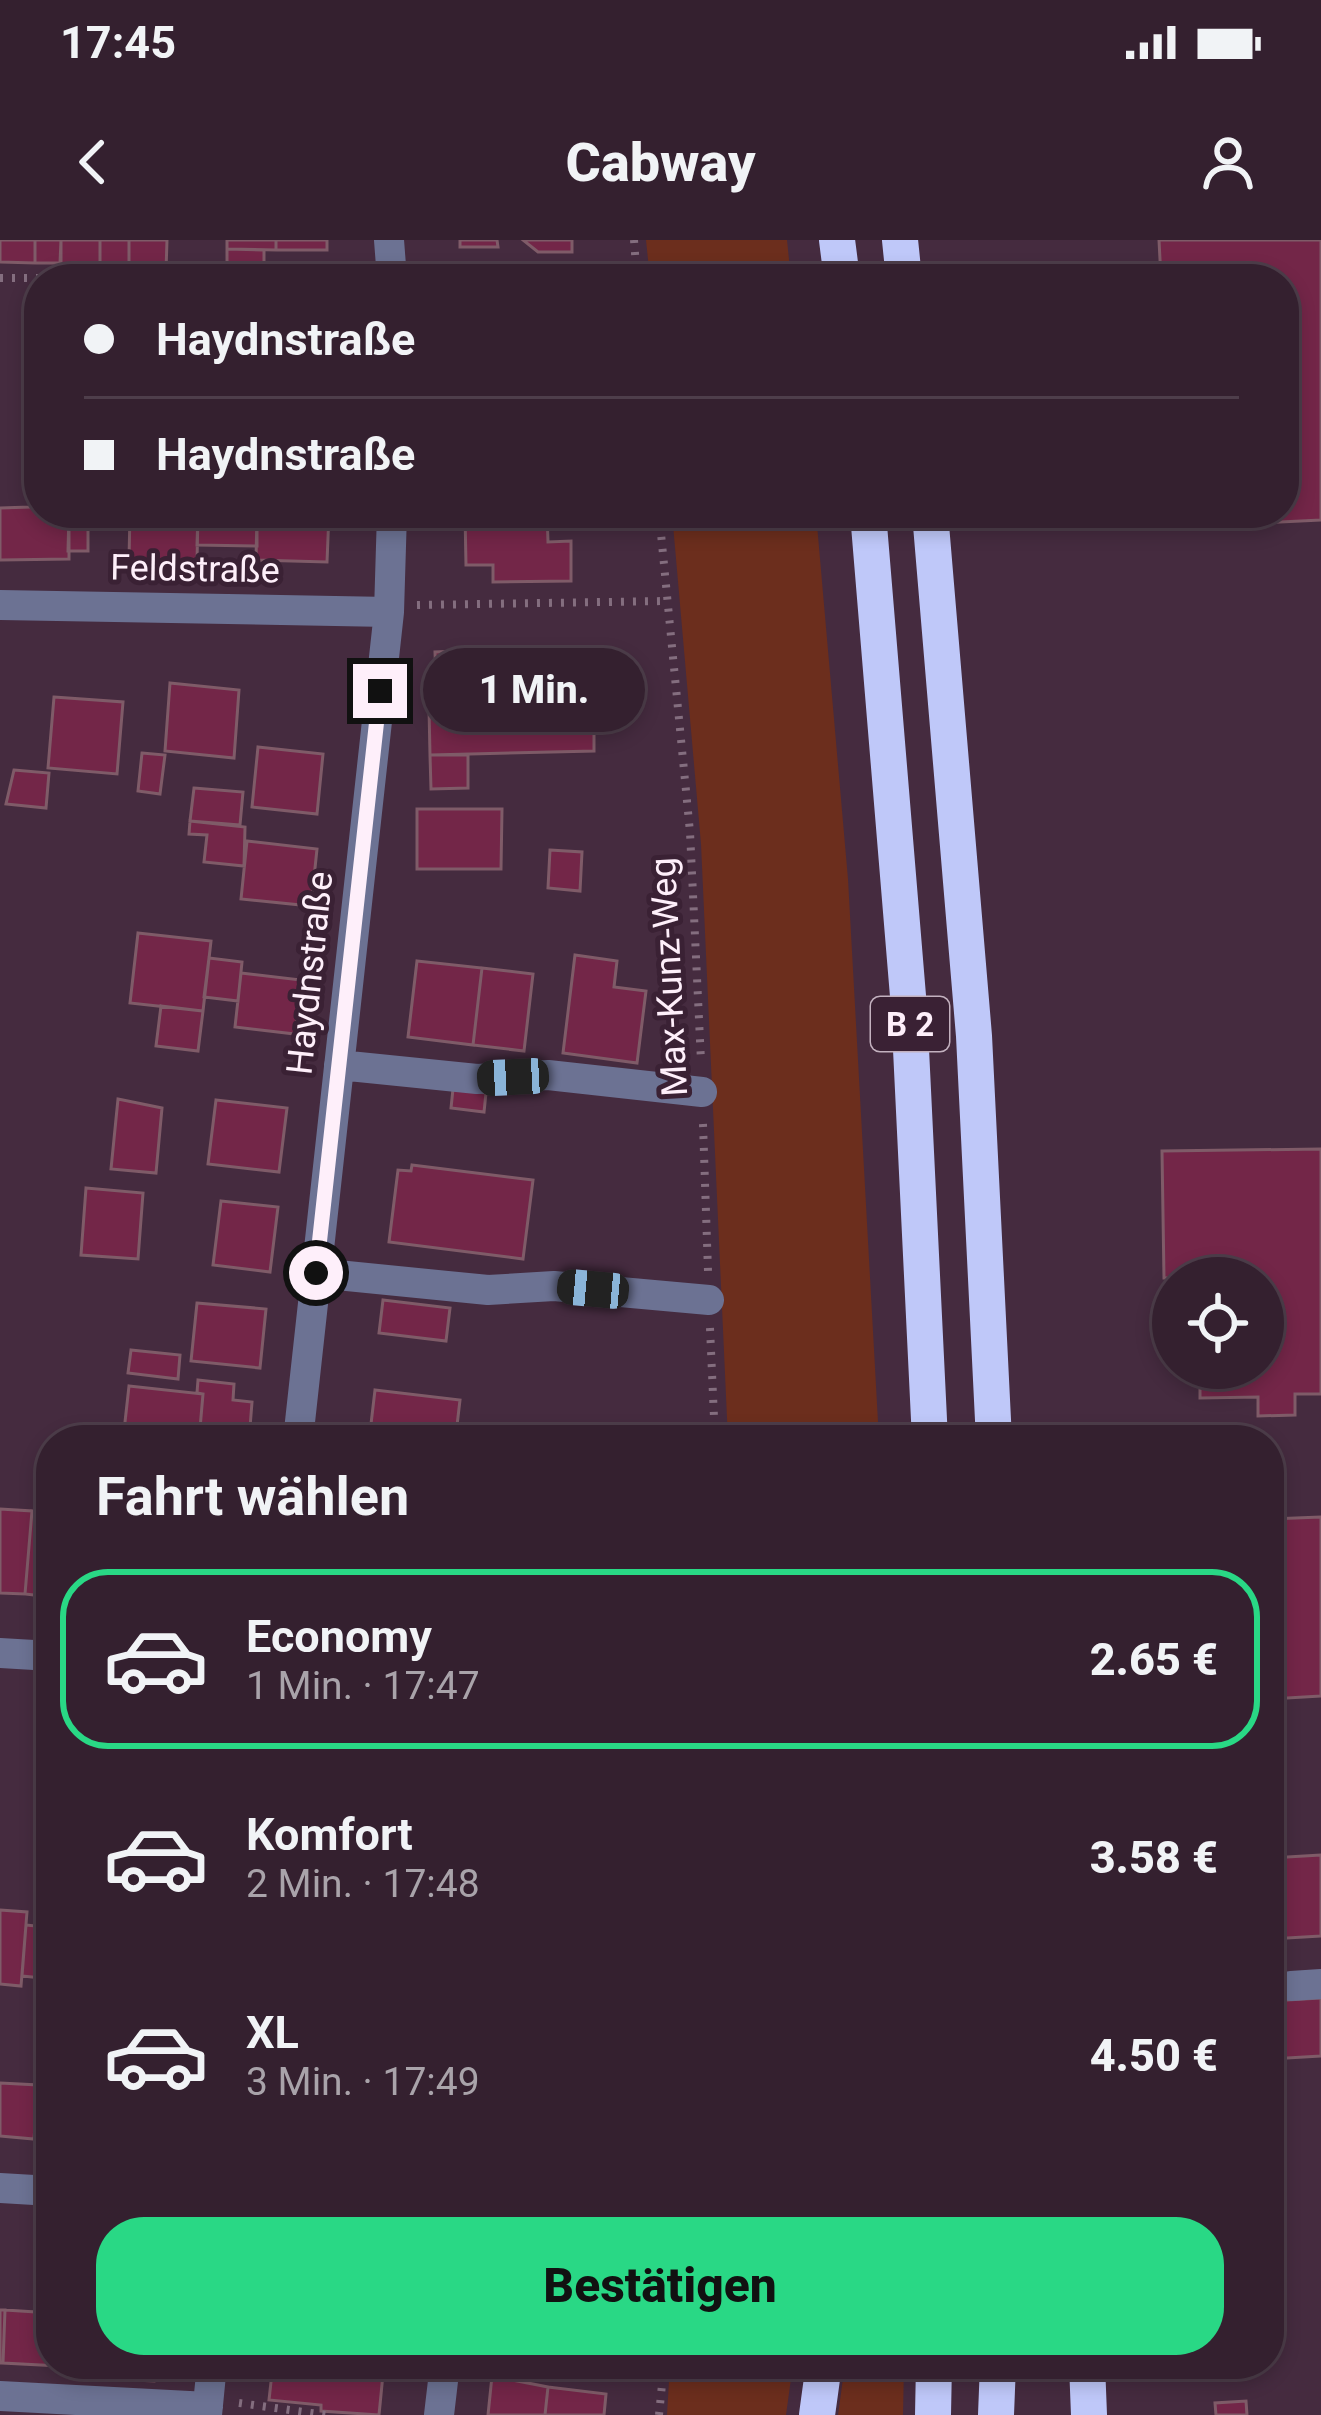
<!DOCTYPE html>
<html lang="de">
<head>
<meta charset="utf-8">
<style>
  body { margin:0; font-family:Roboto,sans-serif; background:#3f2d3b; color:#f1f3f6; height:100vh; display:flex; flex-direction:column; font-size:45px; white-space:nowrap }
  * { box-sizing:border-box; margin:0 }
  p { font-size:39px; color:#a9a3aa }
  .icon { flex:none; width:66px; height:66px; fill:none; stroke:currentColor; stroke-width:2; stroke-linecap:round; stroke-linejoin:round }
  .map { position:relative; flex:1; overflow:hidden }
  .panel { position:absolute; left:36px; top:1185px; width:1248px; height:954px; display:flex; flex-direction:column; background:#34202f; border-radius:48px; box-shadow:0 6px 18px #0003,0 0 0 3px #4e3e4b }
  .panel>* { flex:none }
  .banner { position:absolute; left:24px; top:24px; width:1275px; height:264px; border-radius:48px; box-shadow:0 6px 18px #0003,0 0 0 3px #4e3e4b; display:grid; align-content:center; height:264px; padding:0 60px; background:#34202f }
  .tools { position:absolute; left:1152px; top:1017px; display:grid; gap:24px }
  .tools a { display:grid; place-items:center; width:132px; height:132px; border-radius:50%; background:#34202f; box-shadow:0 6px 18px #0003,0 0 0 3px #4e3e4b; font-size:60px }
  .end { position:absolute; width:54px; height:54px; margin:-27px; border:15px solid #feeffa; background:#111; box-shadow:0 0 0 6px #111 }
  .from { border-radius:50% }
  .bubble { position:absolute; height:84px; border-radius:42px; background:#34202f; box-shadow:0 6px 18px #0003,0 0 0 3px #4e3e4b; font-size:39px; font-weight:800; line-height:84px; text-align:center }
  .car { position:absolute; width:36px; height:72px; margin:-36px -18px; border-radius:15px; box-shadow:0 0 9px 3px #0007; background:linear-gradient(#222 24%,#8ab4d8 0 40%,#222 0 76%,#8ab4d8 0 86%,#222 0) }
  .banner b { display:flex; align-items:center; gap:42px; height:114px; font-size:45px }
  .banner b+b { border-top:3px solid #4e3e4b }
  .banner i { width:30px; height:30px; background:#f1f3f6 }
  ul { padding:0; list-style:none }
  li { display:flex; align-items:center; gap:36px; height:180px; margin:0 24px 18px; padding:0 36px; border:6px solid transparent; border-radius:48px }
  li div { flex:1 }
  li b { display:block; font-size:45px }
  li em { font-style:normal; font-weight:800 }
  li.selected { border-color:#29d885 }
  li>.icon { width:108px; height:108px; stroke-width:1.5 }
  h2 { padding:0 60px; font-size:54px; line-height:144px }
  .action { display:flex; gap:24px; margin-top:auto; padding:24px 60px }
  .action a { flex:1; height:138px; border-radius:48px; background:#29d885; color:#111; font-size:48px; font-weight:800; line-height:138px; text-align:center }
  .status { display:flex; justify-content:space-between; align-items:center; height:84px; padding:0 60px; background:#34202f; direction:ltr }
  .status svg { height:33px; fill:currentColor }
  header { display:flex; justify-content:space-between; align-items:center; height:156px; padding:0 60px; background:#34202f; font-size:54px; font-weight:800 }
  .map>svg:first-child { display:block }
</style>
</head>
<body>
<div class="status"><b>17:45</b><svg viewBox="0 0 49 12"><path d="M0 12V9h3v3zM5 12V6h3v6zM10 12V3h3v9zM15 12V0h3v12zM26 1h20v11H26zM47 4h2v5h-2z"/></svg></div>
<header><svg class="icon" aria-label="back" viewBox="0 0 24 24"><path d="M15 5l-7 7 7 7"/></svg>Cabway<svg class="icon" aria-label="person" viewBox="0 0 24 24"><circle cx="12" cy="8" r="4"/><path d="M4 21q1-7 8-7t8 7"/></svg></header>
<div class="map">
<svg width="1321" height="2175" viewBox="0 0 1321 2175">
  <rect width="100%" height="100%" fill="#452b3f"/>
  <path fill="#6c2e1d" d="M646 0H787L791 39H650Z
    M672 273H816L848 639 879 1200H728L701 604Z
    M670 2124H793L786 2175H667Z
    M845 2124H904L903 2175H838Z"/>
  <path fill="#732648" stroke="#7f5b68" stroke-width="3" d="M0 0H35V23L0 22Z
    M35 0H61L60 23H35Z
    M61 0H100V30H61Z
    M100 0H129V31L100 30Z
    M129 0H167L166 31H129Z
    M227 0H276V10L227 9Z
    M276 0H327V10H276Z
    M460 0H497L498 7H460Z
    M523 0H572V12H538Z
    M1159 0H1321V280L1172 287 1171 273H1284V39H1161Z
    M227 9 264 10V39H227Z
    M39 261V273H69V319L0 320V268L30 267V262Z
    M69 273H88V311H68Z
    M130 273H198L197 322 129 320Z
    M198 273H257V306L197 305Z
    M257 273H329L327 322 256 320Z
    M465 273H547L548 302 571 301V341L493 342V325H466Z
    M487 410 488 441H480L481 491 559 489 558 480 564 487 594 486V511L430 515 429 468 437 467 435 412Z
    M557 440 559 489 481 491 480 441Z
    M170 443 239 450 234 518 165 511Z
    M54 457 123 462 117 534 48 528Z
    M258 507 323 514 317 574 252 567Z
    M142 513 165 515 160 554 138 551Z
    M430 515H468V548L431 549Z
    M14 530 49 533 46 568 6 564Z
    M194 548 243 552 240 585 190 581Z
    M417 569H502L501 629H417Z
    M190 581 245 587 244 626 204 622 207 595 189 594Z
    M247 601 317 609 311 666 241 659Z
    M550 610 582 612 580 651 548 648Z
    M138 693 211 701 203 771 130 763Z
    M575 715 617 721 614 747 646 751 637 823 563 813Z
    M209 718 242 722 238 761 204 757Z
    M417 721 482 728 473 805 408 797Z
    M482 728 533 734 524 811 473 805Z
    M241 733 301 740 295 794 235 787Z
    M161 766 203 771 198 811 156 806Z
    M453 849 486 853 484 872 451 868Z
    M118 859 162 868 156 933 111 929Z
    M216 860 287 868 279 932 208 924Z
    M1321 909V1154H1295V1175L1258 1176V1157L1200 1158V1128H1263V1038H1164L1162 911Z
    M412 925 533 940 523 1019 389 1002 398 930 411 931Z
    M86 948 143 953 138 1019 81 1015Z
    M221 961 278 967 270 1032 213 1025Z
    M383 1060 450 1068 446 1101 379 1093Z
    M197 1063 266 1069 260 1128 191 1121Z
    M131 1110 180 1115 178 1139 128 1133Z
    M198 1140 234 1144 233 1160 252 1162 249 1200H199L203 1154 197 1153Z
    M129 1146 203 1154 199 1200H123Z
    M375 1150 460 1160 456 1194 371 1184Z
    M0 1269 32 1271 25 1354 0 1353Z
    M32 1271 51 1273V1357L25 1354Z
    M1321 1277V1456L1269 1459V1279Z
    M1321 1615V1696L1269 1699V1618Z
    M0 1670 27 1672 21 1746 0 1744Z
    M26 1685 46 1687 42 1738 22 1736Z
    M1321 1758V1816L1269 1819V1761Z
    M39 1828 51 1829V1876L36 1875Z
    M0 1843 38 1845 34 1899 0 1896Z
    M0 2070H5L3 2123H0Z
    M5 2070 51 2073V2124L79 2127 3 2123Z
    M114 2124H163L155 2125 154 2141 113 2139Z
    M273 2124H384L379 2175 321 2171V2165L269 2160Z
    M563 2124H611L610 2129Z
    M492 2136 548 2147 545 2175H488Z
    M548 2147 606 2154 604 2175H545Z
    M1246 2161 1247 2175H1216L1215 2163Z"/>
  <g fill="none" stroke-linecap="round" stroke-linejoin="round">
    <path stroke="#846e7f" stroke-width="8" stroke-dasharray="3 9" stroke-linecap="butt" d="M634 0 637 39
      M0 38H148
      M659 273 690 592 701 821
      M417 365 667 361
      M703 884 708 1031
      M710 1088 715 1200
      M239 2163 326 2175
      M659 2175 664 2124"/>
    <path stroke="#6c7293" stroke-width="30" d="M389 0 392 39
      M0 365 389 372
      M339 825 477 839 548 835 702 852
      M317 1033 488 1050 554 1046 709 1060
      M298 1200 389 372 392 273
      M0 1413 51 1416
      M1291 1746 1321 1744
      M0 1948 51 1951
      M0 2156 208 2167
      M207 2175 212 2124
      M439 2175 445 2124"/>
    <path stroke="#bfc8f9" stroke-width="36" d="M837 0 842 39
      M900 0 904 39
      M868 273 909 768 930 1200
      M930 273 974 796 994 1200
      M1087 2124 1089 2175
      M817 2175 824 2124
      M933 2175 934 2124
      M996 2175 998 2124"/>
  </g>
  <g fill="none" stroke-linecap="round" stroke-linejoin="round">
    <path stroke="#feeffa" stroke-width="15" d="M316 1033 380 451"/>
  </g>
  <g text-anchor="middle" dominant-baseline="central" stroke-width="10" stroke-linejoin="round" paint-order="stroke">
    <rect fill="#3a2134" stroke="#c3b1bf" stroke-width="3" x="871" y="757" width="78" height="54" rx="9"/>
    <g font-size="33" font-weight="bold" fill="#feeffa">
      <text x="910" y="784">B 2</text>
    </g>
    <g font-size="36" fill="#feeffa" stroke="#3a2134">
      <text transform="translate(195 329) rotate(1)">Feldstraße</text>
      <text transform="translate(310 733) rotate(-84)">Haydnstraße</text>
      <text transform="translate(669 737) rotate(-93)">Max-Kunz-Weg</text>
    </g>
  </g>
</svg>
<div class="tools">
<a><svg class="icon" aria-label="locate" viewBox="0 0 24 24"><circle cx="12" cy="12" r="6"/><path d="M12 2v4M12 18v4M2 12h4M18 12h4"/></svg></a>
</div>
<i class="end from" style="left:316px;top:1033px"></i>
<i class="end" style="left:380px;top:451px"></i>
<div class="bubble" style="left:423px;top:408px;width:222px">1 Min.</div>
<i class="car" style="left:513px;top:837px;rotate:267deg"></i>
<i class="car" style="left:593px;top:1049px;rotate:275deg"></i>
<div class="banner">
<b><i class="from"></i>Haydnstraße</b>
<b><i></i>Haydnstraße</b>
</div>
<section class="panel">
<h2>Fahrt wählen</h2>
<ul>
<li class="selected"><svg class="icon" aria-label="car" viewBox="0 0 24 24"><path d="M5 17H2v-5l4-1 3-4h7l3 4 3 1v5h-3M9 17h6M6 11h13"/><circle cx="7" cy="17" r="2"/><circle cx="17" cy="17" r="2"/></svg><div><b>Economy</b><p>1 Min. · 17:47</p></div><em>2.65 €</em></li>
<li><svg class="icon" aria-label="car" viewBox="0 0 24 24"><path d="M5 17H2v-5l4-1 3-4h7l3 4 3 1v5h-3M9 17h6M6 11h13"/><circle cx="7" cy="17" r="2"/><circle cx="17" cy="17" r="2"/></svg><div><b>Komfort</b><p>2 Min. · 17:48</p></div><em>3.58 €</em></li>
<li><svg class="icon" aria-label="car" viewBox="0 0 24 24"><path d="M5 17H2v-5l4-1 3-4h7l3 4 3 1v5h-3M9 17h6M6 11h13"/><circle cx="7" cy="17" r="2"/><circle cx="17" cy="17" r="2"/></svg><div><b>XL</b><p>3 Min. · 17:49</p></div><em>4.50 €</em></li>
</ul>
<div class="action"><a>Bestätigen</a></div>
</section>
</div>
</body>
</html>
